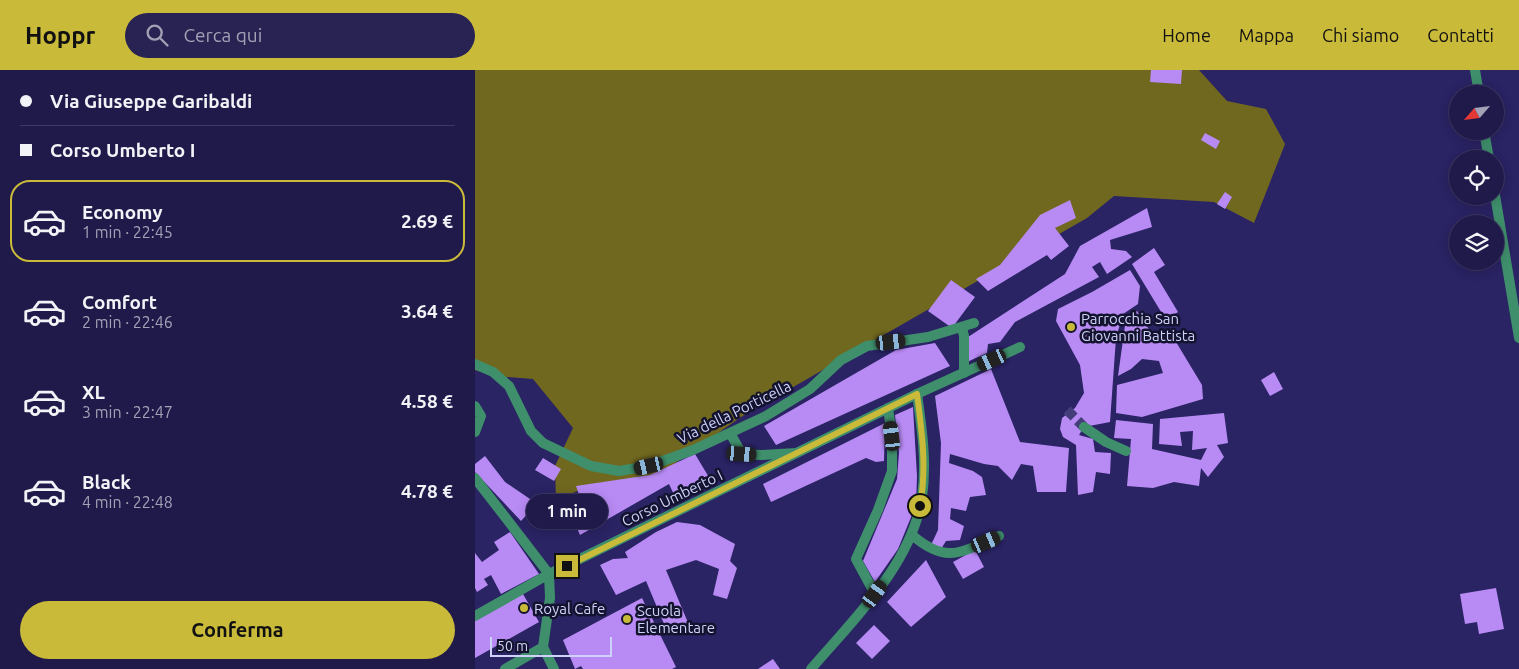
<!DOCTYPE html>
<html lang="it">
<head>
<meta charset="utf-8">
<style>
  body { margin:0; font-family:Ubuntu,sans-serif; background:#282352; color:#f1f3f6; height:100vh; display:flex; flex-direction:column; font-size:19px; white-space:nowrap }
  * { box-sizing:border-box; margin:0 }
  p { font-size:16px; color:#a2a1b5 }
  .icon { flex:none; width:28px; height:28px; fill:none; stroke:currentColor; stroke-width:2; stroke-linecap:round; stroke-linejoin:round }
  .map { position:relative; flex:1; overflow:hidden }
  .sheet { display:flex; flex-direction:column; background:#201a4b; width:475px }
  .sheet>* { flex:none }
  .hud { display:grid; align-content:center; height:110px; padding:0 20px; background:#201a4b }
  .needle { width:32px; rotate:242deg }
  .controls { position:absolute; left:974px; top:15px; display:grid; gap:10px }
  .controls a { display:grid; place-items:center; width:55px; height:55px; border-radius:50%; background:#201a4b; box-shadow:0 2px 12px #0003,0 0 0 1px #3d3863; font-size:25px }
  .scale { position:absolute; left:15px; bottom:12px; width:122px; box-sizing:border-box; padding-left:5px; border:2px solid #ced1f8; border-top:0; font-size:14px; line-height:18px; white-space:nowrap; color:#ced1f8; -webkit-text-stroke:4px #14132f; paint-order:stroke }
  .end { position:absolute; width:22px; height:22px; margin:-11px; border:6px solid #caba3a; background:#111; box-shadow:0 0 0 2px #111 }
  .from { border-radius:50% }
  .bubble { position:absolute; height:35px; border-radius:18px; background:#201a4b; box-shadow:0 2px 12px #0003,0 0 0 1px #3d3863; font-size:16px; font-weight:600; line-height:35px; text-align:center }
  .car { position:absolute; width:15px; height:30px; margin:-15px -8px; border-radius:6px; box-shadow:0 0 4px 1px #0007; background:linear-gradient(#222 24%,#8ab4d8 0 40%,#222 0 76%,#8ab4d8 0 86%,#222 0) }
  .hud b { display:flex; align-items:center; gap:18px; height:48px; font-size:19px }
  .hud b+b { border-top:1px solid #3d3863 }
  .hud i { width:12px; height:12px; background:#f1f3f6 }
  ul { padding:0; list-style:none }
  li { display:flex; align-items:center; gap:15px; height:82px; margin:0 10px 8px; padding:0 10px; border:2px solid transparent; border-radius:20px }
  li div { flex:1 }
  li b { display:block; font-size:19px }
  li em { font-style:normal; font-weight:600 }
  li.selected { border-color:#caba3a }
  li>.icon { width:45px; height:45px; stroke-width:1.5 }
  .button { display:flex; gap:10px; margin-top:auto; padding:10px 20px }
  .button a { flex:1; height:58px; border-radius:30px; background:#caba3a; color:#111; font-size:20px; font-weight:600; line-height:58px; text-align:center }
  header { display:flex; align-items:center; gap:30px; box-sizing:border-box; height:70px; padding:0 25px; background:#caba3a; color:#111 }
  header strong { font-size:24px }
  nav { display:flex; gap:28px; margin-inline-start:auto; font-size:18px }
  .search { width:350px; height:45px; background:#282352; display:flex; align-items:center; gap:12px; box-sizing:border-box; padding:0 18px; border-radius:28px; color:#a2a1b5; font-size:19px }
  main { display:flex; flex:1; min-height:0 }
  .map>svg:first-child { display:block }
</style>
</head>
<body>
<header>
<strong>Hoppr</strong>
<div class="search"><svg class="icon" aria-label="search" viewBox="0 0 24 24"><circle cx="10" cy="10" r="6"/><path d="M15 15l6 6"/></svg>Cerca qui</div>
<nav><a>Home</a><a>Mappa</a><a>Chi siamo</a><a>Contatti</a></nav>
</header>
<main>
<section class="sheet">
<div class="hud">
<b><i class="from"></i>Via Giuseppe Garibaldi</b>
<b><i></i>Corso Umberto I</b>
</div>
<ul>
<li class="selected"><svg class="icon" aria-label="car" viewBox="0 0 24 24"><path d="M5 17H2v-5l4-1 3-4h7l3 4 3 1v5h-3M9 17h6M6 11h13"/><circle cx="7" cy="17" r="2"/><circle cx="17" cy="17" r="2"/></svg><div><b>Economy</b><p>1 min · 22:45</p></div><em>2.69 €</em></li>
<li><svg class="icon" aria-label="car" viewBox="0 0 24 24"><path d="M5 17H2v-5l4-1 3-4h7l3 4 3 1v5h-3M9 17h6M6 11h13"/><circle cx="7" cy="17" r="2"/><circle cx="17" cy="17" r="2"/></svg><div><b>Comfort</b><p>2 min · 22:46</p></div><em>3.64 €</em></li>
<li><svg class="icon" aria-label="car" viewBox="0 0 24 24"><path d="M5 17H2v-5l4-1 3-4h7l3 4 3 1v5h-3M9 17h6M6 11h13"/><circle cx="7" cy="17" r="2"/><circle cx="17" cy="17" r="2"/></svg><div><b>XL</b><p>3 min · 22:47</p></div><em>4.58 €</em></li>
<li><svg class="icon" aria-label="car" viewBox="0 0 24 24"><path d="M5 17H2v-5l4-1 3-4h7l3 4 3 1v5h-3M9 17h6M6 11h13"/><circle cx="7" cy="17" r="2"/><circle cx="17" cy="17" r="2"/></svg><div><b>Black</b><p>4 min · 22:48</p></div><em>4.78 €</em></li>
</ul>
<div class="button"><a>Conferma</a></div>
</section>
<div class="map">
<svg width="1044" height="599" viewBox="0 0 1044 599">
  <rect width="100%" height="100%" fill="#2a2364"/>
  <path fill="#71681f" d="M0 0H724L752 31 791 39 810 74 779 153 739 132 639 126 612 148 266 347 152 427 112 417 81 430 80 396 98 358 58 309 19 306 0 300Z"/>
  <path fill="#b88bf4" d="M676 0H707L706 14 675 12Z
    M730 63 745 71 741 79 726 70Z
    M750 122 757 127 750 139 742 134Z
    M595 130 601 148 580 158 594 176 576 190 572 185 513 221 501 209 525 195 565 145Z
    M672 138 677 157 635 170 636 179 651 181 657 187 632 204 625 192 617 197 624 207 540 252 525 272 513 274 512 283 492 292 493 267 590 204 605 176Z
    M679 178 690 195 679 202 703 242 691 250 657 194Z
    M655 200 665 216 663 234 648 244 641 268 635 352 609 357 604 365 618 369 620 382 636 383 635 404 621 402 618 422 603 425 601 375 588 367 585 359 587 348 600 338 609 323 605 295 581 251 583 239 617 222Z
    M476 210 500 227 477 258 453 241Z
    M662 241 679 267 695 262 727 315 728 329 667 347 641 343 642 315 688 303 684 291 667 289 656 299 643 306 651 248Z
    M460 273 475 296 301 375 289 356 421 280Z
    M516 299 545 372 594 378 591 422H562L558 396 546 394 537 410 523 396 509 394 475 384 474 393 498 401 507 407 511 425 495 427 491 441 476 438 475 449 489 456 485 470 471 471 466 479 455 477 463 460 466 373 460 326Z
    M799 302 808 319 795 326 786 310Z
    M438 337 442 406 441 435 423 479 400 512 388 491 422 409 424 383 420 345Z
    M749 343 753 373 742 375 749 387 733 407 726 398 724 416 699 412 678 418 652 416 656 369 639 368 641 350 678 354 677 379 726 390 732 378 717 380 718 361 705 362 707 376 684 374 685 349Z
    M410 353 409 391 401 392 391 388 296 432 288 414Z
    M220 384 235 409 201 429 194 414 105 465 95 442 108 436 101 416 175 405Z
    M10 386 30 412 55 429 56 440 46 451 0 402V394Z
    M68 388 86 399 79 411 60 400Z
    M202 452 225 455 260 474 255 491 262 498 252 529 238 525 244 499 221 490 191 500 214 555 192 561 171 511 141 525 125 495 138 489 153 488 150 482 181 462Z
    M35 462 64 504 26 524 16 505 9 509 13 515 2 522 0 518V483L7 492 24 480 19 472Z
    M500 480 509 497 488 509 478 492Z
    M451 490 471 527 436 557 412 532Z
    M1021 518 1029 559 1004 564 1002 552 990 554 985 524Z
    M48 524 64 552 0 588V551Z
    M167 528 201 597 197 599H108L106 596 100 599 88 570Z
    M399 555 415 571 397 589 381 573Z
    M298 589 305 599H283Z"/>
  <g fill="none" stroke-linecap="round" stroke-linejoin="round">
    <path stroke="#433d7a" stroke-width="10" stroke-dasharray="10 5" stroke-linecap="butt" d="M592 340 609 357"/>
    <path stroke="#3f8f6c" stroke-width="10" d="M487 258 489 266V303
      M0 336 6 346 0 362
      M609 357 631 372 651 381"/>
    <path stroke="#3f8f6c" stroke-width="10" d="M1000 0 1004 24
      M1009 61 1014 89
      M1020 125 1044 268
      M0 294 18 302 34 316 56 361 68 373 116 396 144 401 174 396 218 380 291 346 335 319 366 290 392 276 453 267 499 253
      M255 363 267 384 286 385 321 383
      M437 465C472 495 486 482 524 466
      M400 524 381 489 403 440 417 401V366L413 338
      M68 577 79 599
      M336 599C378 550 437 494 447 427 452 393 447 359 442 324"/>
    <path stroke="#3f8f6c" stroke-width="10" d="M0 408 74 504
      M0 546 74 504 442 324 545 277
      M30 599 68 577 75 528 74 504"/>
  </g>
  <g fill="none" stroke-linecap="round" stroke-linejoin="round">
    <path stroke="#caba3a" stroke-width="6" d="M92 496 442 324C447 362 452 398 445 436"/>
  </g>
  <g fill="#caba3a" stroke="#14132f" stroke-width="2">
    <circle cx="596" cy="257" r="5"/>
    <circle cx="49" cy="538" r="5"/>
    <circle cx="152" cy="549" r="5"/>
  </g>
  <g text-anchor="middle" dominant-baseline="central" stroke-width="5" stroke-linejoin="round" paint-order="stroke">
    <g font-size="15" fill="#ced1f8" stroke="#14132f" text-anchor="start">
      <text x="606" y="248">Parrocchia San<tspan x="606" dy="17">Giovanni Battista</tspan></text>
      <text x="59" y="538">Royal Cafe</text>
      <text x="162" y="540">Scuola<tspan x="162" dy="17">Elementare</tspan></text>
    </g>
    <g font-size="15" fill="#ced1f8" stroke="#14132f">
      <text transform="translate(259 342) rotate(-26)">Via della Porticella</text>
      <text transform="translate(197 428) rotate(-26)">Corso Umberto I</text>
    </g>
  </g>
</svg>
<div class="controls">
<a><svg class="needle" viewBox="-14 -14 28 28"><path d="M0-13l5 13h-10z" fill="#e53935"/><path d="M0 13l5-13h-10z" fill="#a2a1b5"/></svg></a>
<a><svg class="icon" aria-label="locate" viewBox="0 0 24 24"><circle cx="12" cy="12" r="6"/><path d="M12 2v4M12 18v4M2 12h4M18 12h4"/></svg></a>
<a><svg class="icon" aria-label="layers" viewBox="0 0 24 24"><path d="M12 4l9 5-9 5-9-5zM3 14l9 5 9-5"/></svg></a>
</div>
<div class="scale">50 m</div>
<i class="end from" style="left:445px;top:436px"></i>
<i class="end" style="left:92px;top:496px"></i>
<div class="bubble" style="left:51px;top:424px;width:82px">1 min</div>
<i class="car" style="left:416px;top:272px;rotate:84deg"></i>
<i class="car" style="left:517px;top:290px;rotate:245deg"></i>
<i class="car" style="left:417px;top:366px;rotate:353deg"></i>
<i class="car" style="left:267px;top:384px;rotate:94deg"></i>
<i class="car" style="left:174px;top:396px;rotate:257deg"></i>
<i class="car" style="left:511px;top:472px;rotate:67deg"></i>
<i class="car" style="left:400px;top:524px;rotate:36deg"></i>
</div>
</main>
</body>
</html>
